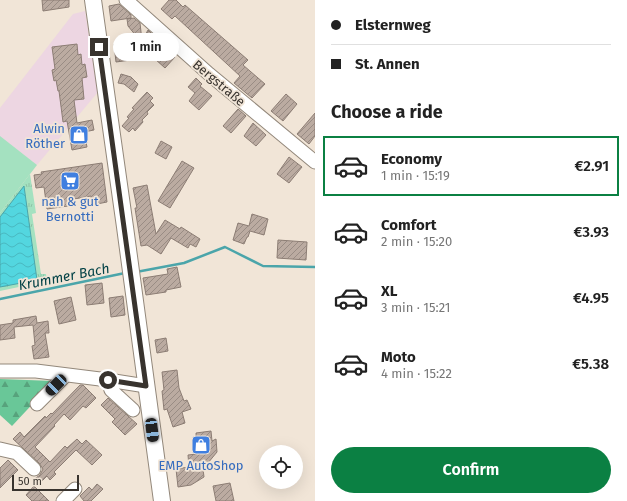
<!DOCTYPE html>
<html lang="en">
<head>
<meta charset="utf-8">
<style>
  body { margin:0; font-family:"Fira Sans",sans-serif; background:#f6f6f6; color:#222; height:100vh; display:flex; flex-direction:column; font-size:15px; white-space:nowrap }
  * { box-sizing:border-box; margin:0 }
  p { font-size:13px; color:#767676 }
  .icon { flex:none; width:22px; height:22px; fill:none; stroke:currentColor; stroke-width:2; stroke-linecap:round; stroke-linejoin:round }
  .map { position:relative; flex:1; overflow:hidden }
  .side { display:flex; flex-direction:column; background:#fff; width:312px }
  .side>* { flex:none }
  .guide { display:grid; align-content:center; height:88px; padding:0 16px; background:#fff }
  .fabs { position:absolute; left:259px; top:445px; display:grid; gap:8px }
  .fabs a { display:grid; place-items:center; width:44px; height:44px; border-radius:50%; background:#fff; box-shadow:0 4px 16px #0002; font-size:20px }
  .scale { position:absolute; left:12px; bottom:10px; width:67px; box-sizing:border-box; padding-left:4px; border:2px solid #38332e; border-top:0; font-size:11px; line-height:14px; white-space:nowrap; color:#38332e; -webkit-text-stroke:3px #f1e5d7; paint-order:stroke }
  .end { position:absolute; width:18px; height:18px; margin:-9px; border:5px solid #38332e; background:#fff; box-shadow:0 0 0 2px #fff }
  .from { border-radius:50% }
  .bubble { position:absolute; height:28px; border-radius:14px; background:#fff; box-shadow:0 4px 16px #0002; font-size:13px; font-weight:600; line-height:28px; text-align:center }
  .car { position:absolute; width:12px; height:24px; margin:-12px -6px; border-radius:5px; box-shadow:0 0 3px 1px #0007; background:linear-gradient(#222 24%,#8ab4d8 0 40%,#222 0 76%,#8ab4d8 0 86%,#222 0) }
  .guide b { display:flex; align-items:center; gap:14px; height:38px; font-size:15px }
  .guide b+b { border-top:1px solid #e0e0e0 }
  .guide i { width:10px; height:10px; background:#222 }
  ul { padding:0; list-style:none }
  li { display:flex; align-items:center; gap:12px; height:60px; margin:0 8px 6px; padding:0 8px; border:2px solid transparent; border-radius:0px }
  li div { flex:1 }
  li b { display:block; font-size:15px }
  li em { font-style:normal; font-weight:600 }
  li.current { border-color:#0b8043 }
  li>.icon { width:36px; height:36px; stroke-width:1.5 }
  h2 { padding:0 16px; font-size:18px; line-height:48px }
  .cta { display:flex; gap:8px; margin-top:auto; padding:8px 16px }
  .cta a { flex:1; height:46px; border-radius:24px; background:#0b8043; color:#fff; font-size:16px; font-weight:600; line-height:46px; text-align:center }
  main { display:flex; flex:1; min-height:0 }
  .map>svg:first-child { display:block }
</style>
</head>
<body>
<main>
<div class="map">
<svg width="315" height="501" viewBox="0 0 315 501">
  <defs>
    <pattern id="grass-tufts" width="24" height="20" patternUnits="userSpaceOnUse"><rect width="24" height="20" fill="#a4e1c0"/><path d="M3 7l-1-3M5 7V3M7 7l1-3M15 17l-1-3M17 17v-4M19 17l1-3" fill="none" stroke="#8ec2a5"/></pattern>
    <pattern id="forest-firs" width="22" height="20" patternUnits="userSpaceOnUse"><rect width="22" height="20" fill="#69c798"/><path d="M5 1l3.5 6h-7zM16 11l3.5 6h-7z" fill="#57a27c"/></pattern>
    <pattern id="water-waves" width="16" height="10" patternUnits="userSpaceOnUse"><rect width="16" height="10" fill="#53d6df"/><path d="M0 5q4-4 8 0t8 0" fill="none" stroke="#49b8c0"/></pattern>
    <pattern id="building-hatch" width="6" height="6" patternUnits="userSpaceOnUse"><rect width="6" height="6" fill="#bbaba1"/><path d="M-1 1l2-2M0 6l6-6M5 7l2-2" fill="none" stroke="#998c84"/></pattern>
  </defs>
  <rect width="100%" height="100%" fill="#f1e5d7"/>
  <path fill="#edd6e2" d="M85 11 98 92 37 165 0 137V108L73 14Z"/>
  <path fill="url(#grass-tufts)" d="M30 174 36 213 32 214 41 274H46L47 281 0 291V213Z"/>
  <path fill="url(#forest-firs)" d="M0 379 54 381 12 426 0 415Z"/>
  <path fill="#a4e1c0" d="M0 136 37 165 0 213Z"/>
  <path fill="url(#water-waves)" stroke="#4ba5aa" d="M24 186 37 280 0 287V217Z"/>
  <g fill="none" stroke-linecap="round" stroke-linejoin="round">
    <path stroke="#4ba5aa" stroke-width="2.5" d="M136 272 184 263 225 247 263 266 315 267
      M0 299 125 273"/>
  </g>
  <path fill="url(#building-hatch)" stroke="#8c7d74" d="M42 0H69V7L43 11Z
    M169 0H176L183 7 185 5 248 60 243 65 265 84 252 98 234 83 240 76 175 16 172 19 161 9Z
    M119 4 131 15V18L111 21 109 6Z
    M134 18 140 23 142 41 148 30 154 36 152 39 164 49 165 48 175 57 165 68 155 59 128 26 127 19Z
    M136 41 138 59 116 62 114 44Z
    M77 44 78 55 81 54 82 65 85 64 87 77 82 78 84 99 74 100 77 123 92 120 94 130 84 132 87 147 72 150 67 121 63 122 59 91H58L56 80 54 81 52 70 55 69 52 47Z
    M121 74 131 77 138 84 134 92 124 84 118 83Z
    M196 78 202 84 200 86 212 96 199 110 189 101 195 93 188 87Z
    M147 92 153 98 150 101 154 105 147 112 148 114 142 120 143 122 135 131 133 128 129 132 122 126 129 118 127 117 134 109 132 108Z
    M286 94 297 104 283 121 271 111Z
    M238 109 246 116 231 133 223 126Z
    M315 113V136L309 144 297 134Z
    M253 123 266 135 256 146 244 136Z
    M161 141 172 147 166 159 155 153Z
    M289 157 302 167 289 183 277 174Z
    M182 161 194 168 170 208 158 201Z
    M102 163 107 202 92 205 91 196 74 199 75 205 47 209 44 187 36 188 34 175 42 174 41 172Z
    M147 185 156 234 165 220 180 229 181 227 200 239 196 247 190 244 188 248 171 238 161 254 147 245 141 246 135 208H137L133 188Z
    M252 214 268 219 264 235 250 231 248 237H247L244 244 233 240 238 223 249 226Z
    M278 240 307 242 306 260 277 258Z
    M177 267 181 287 166 290V292L146 295 143 278 168 274 167 269Z
    M102 283 104 303 87 305 85 285Z
    M123 296 125 315 111 317 109 298Z
    M71 297 76 320 59 324 54 301Z
    M36 316 37 323 48 321 49 333H45L49 357 34 359 32 346 35 345 33 325 14 327 15 338 0 340V325L13 323V320Z
    M166 338 168 351 157 353 155 340Z
    M177 370 179 388 184 401 187 400 191 409 182 412 185 423 173 427 167 409 164 410 162 391 164 390 162 372Z
    M80 385H83L96 398 86 408 83 406 70 420 64 414 54 425 55 426 35 447 50 462 65 446 67 448 77 439 82 444 86 440 102 455 92 465 76 450 54 472 56 474 50 480 47 476 38 485 33 480 40 475 43 469 39 463 13 439 20 432 24 437 45 416 46 418 51 413 52 414Z
    M108 398 137 424 125 435 112 422 115 419 101 405Z
    M211 431 212 441 216 439 217 452 203 469 204 477 191 485 178 487 176 469 189 467 188 455 197 454 196 433Z
    M8 460 18 470 0 488V468Z
    M230 483 234 501H216L213 486Z
    M97 484 103 489 91 501H84L80 496 89 487 92 490Z
    M34 486 49 501H32L26 495Z"/>
  <g fill="none" stroke-linecap="round" stroke-linejoin="round">
    <defs>
      <path id="minor" d="M126 0 209 74 315 162
        M0 371H36L108 380 146 386
        M108 380 111 390 133 410
        M37 404 66 375
        M0 449 17 453 34 469
        M63 501 75 489"/>
      <path id="major" d="M93 0 125 227 162 501"/>
    </defs>
    <use href="#minor" stroke="#93887b" stroke-width="15"/>
    <use href="#major" stroke="#93887b" stroke-width="18"/>
    <use href="#minor" stroke="#fff" stroke-width="13"/>
    <use href="#major" stroke="#fff" stroke-width="16"/>
  </g>
  <g fill="none" stroke-linecap="round" stroke-linejoin="round">
    <path stroke="#38332e" stroke-width="5" d="M99 47 146 386 108 380"/>
  </g>
  <defs>
    <symbol id="shop-square" viewBox="-11 -11 22 22"><rect x="-9" y="-9" width="18" height="18" rx="4" fill="#3f7fe0" stroke="#f1e5d7"/><path d="M-5-2.5h2.3a2.7 3.5 0 0 1 5.4 0H5L5.5 6h-11ZM-1.5-2.5h3a1.5 2.3 0 0 0-3 0Z" fill="#fff"/></symbol>
    <symbol id="supermarket-square" viewBox="-11 -11 22 22"><rect x="-9" y="-9" width="18" height="18" rx="4" fill="#3f7fe0" stroke="#f1e5d7"/><path d="M-6-5.5h2.5l.6 2H6L4.5 2H-2.5L-4.4-4H-6ZM-1.5 3.2a1.3 1.3 0 1 0 .1 0ZM3 3.2a1.3 1.3 0 1 0 .1 0Z" fill="#fff"/></symbol>
  </defs>
  <g fill-rule="evenodd">
    <use href="#shop-square" x="68" y="124" width="22" height="22"/>
    <use href="#supermarket-square" x="59" y="170" width="22" height="22"/>
    <use href="#shop-square" x="190" y="434" width="22" height="22"/>
  </g>
  <g text-anchor="middle" dominant-baseline="central" stroke-width="3.5" stroke-linejoin="round" paint-order="stroke">
    <g font-size="13" fill="#38332e" stroke="#f1e5d7">
      <text transform="translate(219 83) rotate(40)">Bergstraße</text>
    </g>
    <g font-size="13" fill="#366cbe" stroke="#f1e5d7">
      <text x="65" y="128" text-anchor="end">Alwin<tspan x="65" dy="15">Röther</tspan></text>
      <text x="70" y="201">nah &amp; gut<tspan x="70" dy="15">Bernotti</tspan></text>
      <text x="201" y="465">EMP AutoShop</text>
    </g>
    <g font-size="14" font-style="italic" fill="#034246" stroke="#f1e5d7">
      <text transform="translate(64 277) rotate(-11)">Krummer Bach</text>
    </g>
  </g>
</svg>
<div class="fabs">
<a><svg class="icon" aria-label="locate" viewBox="0 0 24 24"><circle cx="12" cy="12" r="6"/><path d="M12 2v4M12 18v4M2 12h4M18 12h4"/></svg></a>
</div>
<div class="scale">50 m</div>
<i class="end from" style="left:108px;top:380px"></i>
<i class="end" style="left:99px;top:47px"></i>
<div class="bubble" style="left:113px;top:33px;width:66px">1 min</div>
<i class="car" style="left:56px;top:385px;rotate:225deg"></i>
<i class="car" style="left:152px;top:430px;rotate:173deg"></i>
</div>
<section class="side">
<div class="guide">
<b><i class="from"></i>Elsternweg</b>
<b><i></i>St. Annen</b>
</div>
<h2>Choose a ride</h2>
<ul>
<li class="current"><svg class="icon" aria-label="car" viewBox="0 0 24 24"><path d="M5 17H2v-5l4-1 3-4h7l3 4 3 1v5h-3M9 17h6M6 11h13"/><circle cx="7" cy="17" r="2"/><circle cx="17" cy="17" r="2"/></svg><div><b>Economy</b><p>1 min · 15:19</p></div><em>€2.91</em></li>
<li><svg class="icon" aria-label="car" viewBox="0 0 24 24"><path d="M5 17H2v-5l4-1 3-4h7l3 4 3 1v5h-3M9 17h6M6 11h13"/><circle cx="7" cy="17" r="2"/><circle cx="17" cy="17" r="2"/></svg><div><b>Comfort</b><p>2 min · 15:20</p></div><em>€3.93</em></li>
<li><svg class="icon" aria-label="car" viewBox="0 0 24 24"><path d="M5 17H2v-5l4-1 3-4h7l3 4 3 1v5h-3M9 17h6M6 11h13"/><circle cx="7" cy="17" r="2"/><circle cx="17" cy="17" r="2"/></svg><div><b>XL</b><p>3 min · 15:21</p></div><em>€4.95</em></li>
<li><svg class="icon" aria-label="car" viewBox="0 0 24 24"><path d="M5 17H2v-5l4-1 3-4h7l3 4 3 1v5h-3M9 17h6M6 11h13"/><circle cx="7" cy="17" r="2"/><circle cx="17" cy="17" r="2"/></svg><div><b>Moto</b><p>4 min · 15:22</p></div><em>€5.38</em></li>
</ul>
<div class="cta"><a>Confirm</a></div>
</section>
</main>
</body>
</html>
